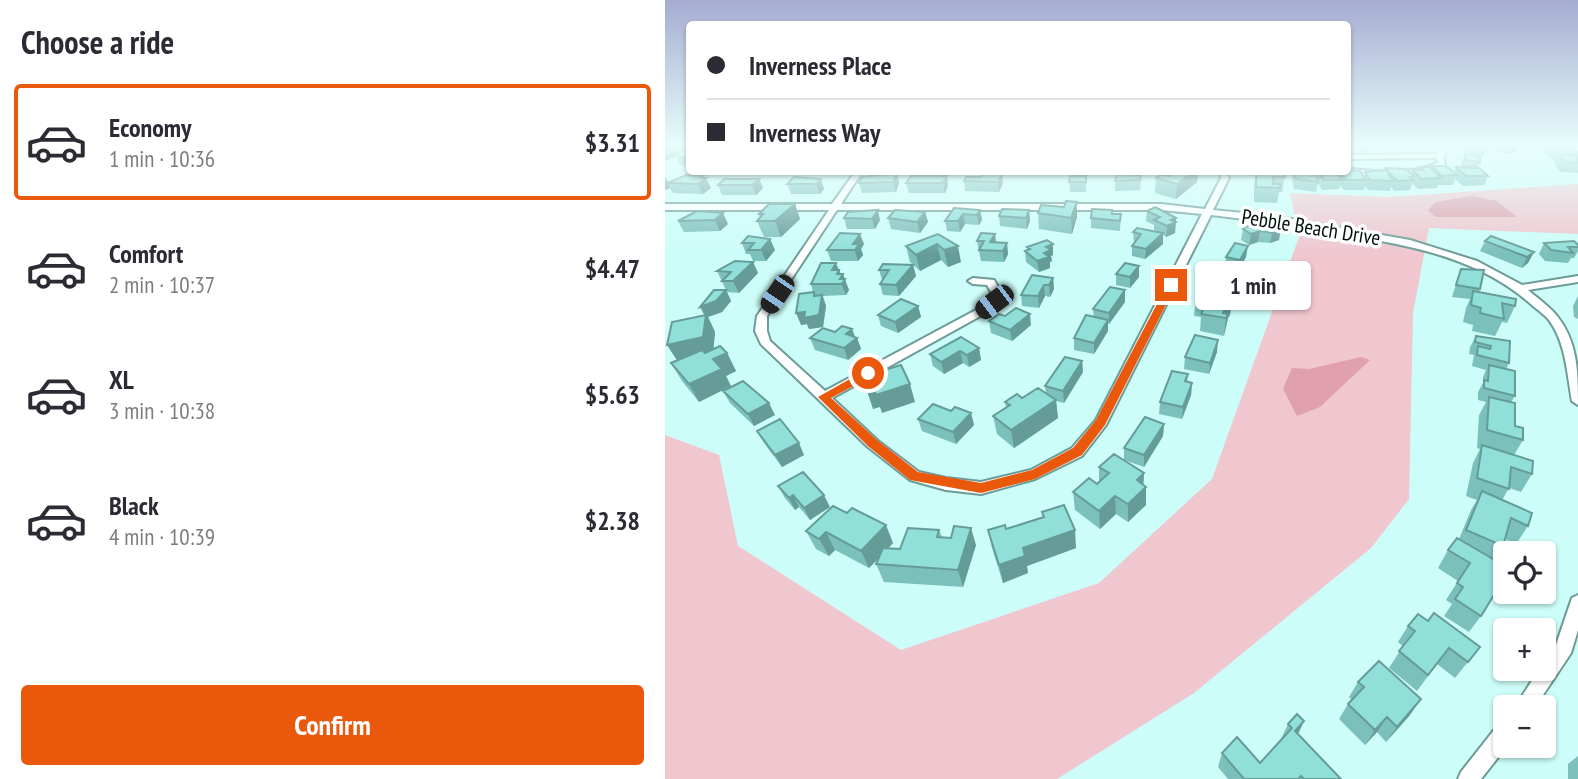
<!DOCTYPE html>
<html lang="en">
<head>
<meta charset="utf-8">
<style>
  body { margin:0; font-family:"PT Sans Narrow",sans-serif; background:#f2f2f3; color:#2b2b33; height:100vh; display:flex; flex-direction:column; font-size:26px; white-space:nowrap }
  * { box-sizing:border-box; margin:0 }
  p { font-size:23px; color:#7c7c81 }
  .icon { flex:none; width:38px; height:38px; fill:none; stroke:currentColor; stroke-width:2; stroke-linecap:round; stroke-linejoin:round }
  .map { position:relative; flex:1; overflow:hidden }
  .side { display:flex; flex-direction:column; background:#fff; width:665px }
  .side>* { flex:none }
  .hud { position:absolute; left:21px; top:21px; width:665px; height:154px; border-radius:7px; box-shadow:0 2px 5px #0004; display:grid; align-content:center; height:154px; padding:0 21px; background:#fff }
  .tools { position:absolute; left:828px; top:541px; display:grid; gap:14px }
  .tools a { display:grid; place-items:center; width:63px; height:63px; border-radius:7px; background:#fff; box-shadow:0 2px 5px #0004; font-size:35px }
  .end { position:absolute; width:32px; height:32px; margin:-16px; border:9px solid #ea580c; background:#fff; box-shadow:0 0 0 4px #fff }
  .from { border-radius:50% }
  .bubble { position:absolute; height:49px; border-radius:7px; background:#fff; box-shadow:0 2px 5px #0004; font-size:23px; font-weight:800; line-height:49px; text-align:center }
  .car { position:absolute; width:21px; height:42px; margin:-21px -10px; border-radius:9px; box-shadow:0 0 5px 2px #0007; background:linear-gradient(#222 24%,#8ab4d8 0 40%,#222 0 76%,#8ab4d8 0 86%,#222 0) }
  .hud b { display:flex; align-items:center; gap:24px; height:66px; font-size:26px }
  .hud b+b { border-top:2px solid #e1e1e2 }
  .hud i { width:18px; height:18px; background:#2b2b33 }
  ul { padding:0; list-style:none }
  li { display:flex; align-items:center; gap:21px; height:116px; margin:0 14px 10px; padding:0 7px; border:4px solid transparent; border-radius:7px }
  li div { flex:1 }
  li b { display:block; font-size:26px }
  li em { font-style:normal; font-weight:800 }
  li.active { border-color:#ea580c }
  li>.icon { width:63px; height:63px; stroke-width:1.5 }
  h2 { padding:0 21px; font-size:32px; line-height:84px }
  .cta { display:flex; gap:14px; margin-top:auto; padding:14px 21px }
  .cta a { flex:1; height:80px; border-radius:7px; background:#ea580c; color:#fff; font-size:28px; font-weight:800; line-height:80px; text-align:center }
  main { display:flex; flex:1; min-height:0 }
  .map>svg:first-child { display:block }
</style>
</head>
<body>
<main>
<section class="side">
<h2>Choose a ride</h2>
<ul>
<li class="active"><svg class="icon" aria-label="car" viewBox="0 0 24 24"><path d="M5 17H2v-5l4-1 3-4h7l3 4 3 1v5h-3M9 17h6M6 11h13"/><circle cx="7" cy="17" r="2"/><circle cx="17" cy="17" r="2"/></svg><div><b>Economy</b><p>1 min · 10:36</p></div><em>$3.31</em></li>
<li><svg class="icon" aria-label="car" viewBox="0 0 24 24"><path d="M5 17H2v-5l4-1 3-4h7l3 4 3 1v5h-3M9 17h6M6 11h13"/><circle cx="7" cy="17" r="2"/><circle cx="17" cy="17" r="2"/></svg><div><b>Comfort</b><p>2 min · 10:37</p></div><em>$4.47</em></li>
<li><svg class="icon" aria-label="car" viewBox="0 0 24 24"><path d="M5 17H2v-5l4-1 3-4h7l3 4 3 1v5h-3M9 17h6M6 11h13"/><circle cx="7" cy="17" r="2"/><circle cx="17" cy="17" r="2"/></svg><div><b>XL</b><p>3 min · 10:38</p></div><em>$5.63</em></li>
<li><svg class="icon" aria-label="car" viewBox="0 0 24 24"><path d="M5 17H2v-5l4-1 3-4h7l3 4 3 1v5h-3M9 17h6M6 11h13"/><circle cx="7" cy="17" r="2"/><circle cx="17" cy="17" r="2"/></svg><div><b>Black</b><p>4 min · 10:39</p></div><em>$2.38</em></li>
</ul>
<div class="cta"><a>Confirm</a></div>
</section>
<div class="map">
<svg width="913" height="779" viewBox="0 0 913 779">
  <rect width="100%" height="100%" fill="#ccfdf8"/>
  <path fill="#f0c6cf" d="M913 184V234L764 228 748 313 744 499 706 548 529 693 392 779H0V435L54 455 73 546 236 650 434 583 547 479 634 237 625 193 725 197Z"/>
  <path fill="#e0a0af" d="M806 196 832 201 852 217H770L763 210 771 202Z
    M696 357 705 360 655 407 632 416 618 389 627 368 644 369Z"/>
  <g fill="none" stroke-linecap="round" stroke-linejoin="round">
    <defs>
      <path id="minor" d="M780 146H788L778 156 780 165C753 180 709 179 679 172H682V168C707 172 751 175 773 162L771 158 682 159V155L772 154Z
        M903 146H913V151Z
        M190 172H197L176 204H496L540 209 556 178 554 172H561L564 178 548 210 609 216 745 240 812 261 857 285 913 276V282L863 290C872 298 884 306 892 316 913 342 913 373 913 405L907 401C902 374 901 343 884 320 880 315 873 310 868 306 817 259 749 246 682 235 637 227 592 220 546 215L441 425 417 456 370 479 316 494 281 490 245 480 203 447 96 344 90 331 92 316 164 210H0V204H167ZM172 210H496L537 214 431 420 407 448 366 470 316 482 281 478 254 472 213 441 167 398 319 314 333 304 336 292 329 280 308 278 303 281 308 284 322 285 326 292 324 301 311 310 160 391 105 341 102 331V316Z
        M913 595V630L906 653 870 707H850L875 668H878V664L890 648 907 598Z
        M840 722V746H842L816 779H793L796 772 833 725Z"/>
    </defs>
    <use href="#minor" stroke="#6d9b97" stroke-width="4"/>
    <use href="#minor" fill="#fff" fill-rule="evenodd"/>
  </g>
  <path fill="#7cc0bb" d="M0 146H15L17 151 24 150V167L15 165 11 156 0 161Z
    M682 146H752L751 148 733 149V147L732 150 714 151 710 147V149L703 150 702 152H694L688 147 687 150Z
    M824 146H853L851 152 840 154Z
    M875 146H902V147L912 154 911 156H913V173L896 172 890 165 891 163 884 156 885 155H883L874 147Z
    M823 149 815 158 813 168 823 176 819 185 798 186 790 179 788 185H773L772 188 753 189 747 183 745 190 729 191 726 187 725 191 703 190 700 186 699 190H679L675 185 674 189 657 190 653 183 651 192 629 189 627 179 628 172H642L652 179 654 172H682L699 177 700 172 719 171 720 168 746 173 747 169 754 170 755 167 766 168 767 166 789 173 791 167H796L797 161 801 151Z
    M214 172H232L231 173 234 183 231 192 197 193 194 183 215 175Z
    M506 172H533L532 182 511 199 490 193 491 178 504 176 506 175Z
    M591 172 606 173V172H619L620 177 617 192H614L612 203 589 202V187Z
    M337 174 338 183 334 192 300 191 299 181Z
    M476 175 475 190 450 191V181Z
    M282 176 283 186 280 193H244L241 183Z
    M421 176V192H405L404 182Z
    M0 177 4 183 39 178 46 188 38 194 8 193 5 188 0 190Z
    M94 179 98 188 91 195H57L53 185Z
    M156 179 159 189 155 194H126L122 184Z
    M412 202V217L407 234 374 229 373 213 399 207Z
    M130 204 135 219 116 237H99L92 221 95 218 94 214Z
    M289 208 315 210 317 220 314 225 300 224 295 232 282 231 280 221Z
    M364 210 365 221 362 229 335 226 334 216Z
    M447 210V214H456L455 231 426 228V218Z
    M32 211 63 224 55 231 19 232 13 221Z
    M482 211 511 218 510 233 501 237 498 235V244L480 259 467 256V246L469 243 468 232H493L489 230V225L481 221Z
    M183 212 215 220 210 229H182L179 218Z
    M260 212 263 222 255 233 226 229 223 218Z
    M597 218 614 240 605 243 593 242 584 245 576 240 578 229Z
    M273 234 296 262 283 267 276 260 255 271 245 262 241 246Z
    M330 234 331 243H342L343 254 339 262 316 261 312 241Z
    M105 239 110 250 101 261H88L85 254H81L77 243Z
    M820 241 869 252 863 263 857 268 815 251Z
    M879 243 913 245V251L909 258H906L903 263 880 261 874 254Z
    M199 244 196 249 198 255 193 261H166L162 250Z
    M388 244V255L386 256 387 261 385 262V268L374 272 361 262 360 251 362 250V247Z
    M561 257H581L573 271 560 268Z
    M88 262 93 273 74 293 62 292 52 271Z
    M248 265 251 276 234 296 218 295 215 284 217 280 214 270Z
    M796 269 815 289 814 292 850 306 842 323 837 322 830 336 807 331 808 325 798 322 801 308 805 299 787 297Z
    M173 270H174L176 274H178L182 285 184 290 181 295 158 296 161 306 158 327 144 329 142 324 136 325 148 292 146 284Z
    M451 274 474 277 465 288 451 285Z
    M388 278 389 289 385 297 380 296 374 308 357 306 356 295Z
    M570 278 571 290 567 299 565 315 563 318 559 336 535 331 536 317 529 316 531 299 546 294 547 287Z
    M61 290 66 301 57 312 43 317 50 332 48 349 62 353 71 371 61 376 66 386 34 402 17 381 6 363 12 361 39 315Z
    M913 296V319L909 317 908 306Z
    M460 302 444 324H443V331L429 354 409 350V338L429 317 428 309Z
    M253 306 256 317 233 333 216 326 213 315Z
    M340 316 366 325 347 341 326 333 324 321Z
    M170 332 192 338 196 349 183 360 150 350 145 338Z
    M811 336 845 341 844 363 841 369 850 396 846 402 850 426 858 440 849 455 867 474 856 492 844 488 837 500 863 526 851 544 840 539 838 546 829 560 816 616 804 632 779 616 787 604 781 600 793 581 773 568 783 550 794 539 806 510 812 500 801 496 808 463 815 449 812 448 814 415 821 402 813 400V392L818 383V377L821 370 807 366 809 355 804 354 805 347Z
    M314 348 316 360 304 367 298 363 279 374 268 366 265 354Z
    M552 352 544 374 519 369 520 357Z
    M417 361 418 372 399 403 391 401 393 418 349 448 332 434 328 416 341 408 340 402 381 393 380 386Z
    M523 374 522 382 527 383 526 395 517 419 494 414 495 402Z
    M58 391 110 415 89 426 65 403Z
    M286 411 306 413 309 425 291 444 257 431 253 419Z
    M499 424 498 436 479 467 459 460V448Z
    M92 431 139 455 117 467 99 443Z
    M434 467 479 473 478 485 481 487V505L463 522 451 514 435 529 410 510 408 492 432 484 434 481Z
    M113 486 165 507 145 520 134 507 130 510 120 498Z
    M168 506 228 543 223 548 235 549 274 530 277 537 311 545 298 587 219 582 211 564 214 558 204 568 170 550 164 556 151 549 141 531Z
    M377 512 411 548 362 566 363 573 338 583 327 548 323 530 341 529 378 517Z
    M763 621 815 647 790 678 772 664 752 691 724 668 738 646 733 642 743 626Z
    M693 682 745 715 721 742 712 732 700 745 674 719 683 704 687 700 684 697Z
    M639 721 633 734 676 779H563L553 767 557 753 595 763 617 739H616L623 724Z
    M913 756V779H903V764Z"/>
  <path fill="#659c98" d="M9 146H15L18 153 10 155 11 156 0 161V149Z
    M682 146H688L687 150 682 151Z
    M821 146H824L823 149 810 164 814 154Z
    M843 146H853L851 152 840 154Z
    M528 172H533L532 182 511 199 512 184Z
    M232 173 234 183 231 192 228 182Z
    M337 174 338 183 334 192 333 182Z
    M38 176 40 179 41 178 46 188 38 194 33 184 35 178Z
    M282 176 283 186 280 193 278 183Z
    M0 178H1L5 188 0 190Z
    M94 179 98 188 91 195 87 185Z
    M156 179 159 189 155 194 151 184Z
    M412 202V217L407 234 406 218Z
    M130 204 135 219 116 237 110 221Z
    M213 210 215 220 210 229 207 219Z
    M315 210 317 220 314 225 312 215Z
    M364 210 365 221 362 229 361 218Z
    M260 212 263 222 255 233 252 222Z
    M58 213 63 224 55 231 50 220Z
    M298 214 300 224 295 232 293 221Z
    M511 218 510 233 501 237 502 226 506 220Z
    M616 229 614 240 605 243 607 233Z
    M595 231 593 242 584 245 586 234Z
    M498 233V244L480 259 481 249Z
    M195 234 199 244 196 249 198 255 193 261 188 244Z
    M330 234 331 244 325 242Z
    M105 239 110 250 101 261 96 250Z
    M342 243 343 254 339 262 338 251Z
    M272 244 276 260 255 271 251 255Z
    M388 244V255L386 256 387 261 385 262V268L374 272 372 261 381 247Z
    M293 246 296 262 283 267 279 250Z
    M583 246 581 257 573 271 575 260Z
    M869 252 863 263 857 268 862 257Z
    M88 262 93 273 74 293 68 281Z
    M171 263 177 277 178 274 182 285 184 290 181 295 173 276 167 270Z
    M248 265 251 276 234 296 231 285Z
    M474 266V277L465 288V277Z
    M388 278 389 289 385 297 384 285Z
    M573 279 571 290 567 299 569 288Z
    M379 285 380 296 374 308 373 296Z
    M61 290 66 301 57 312 43 317 50 332 48 355 13 362 2 345 41 318 35 307Z
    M460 290V302L444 324V313Z
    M157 295 161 306 158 327 144 329 142 324 136 325 131 313Z
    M567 298 565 315 563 318 559 336 561 318 558 313Z
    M253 306 256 317 233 333 230 322Z
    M365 314 366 325 347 341 345 330Z
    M443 320V331L429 354V343Z
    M187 329 191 339 192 338 196 349 183 360 179 348 181 334Z
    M553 340 552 352 544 374 545 363Z
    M314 348 316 360 304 367 302 355Z
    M295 351 298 363 279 374 276 362Z
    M62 353 71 371 61 376 66 386 34 402 24 384 48 359Z
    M417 361 418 372 399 403 398 391Z
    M527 383 526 395 517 419 518 407Z
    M245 384 250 402 217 413 211 395Z
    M209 389 215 407 208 409 202 391Z
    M391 400 393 418 349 448 346 430Z
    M104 403 110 415 89 426 83 414Z
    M306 413 309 425 291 444 288 432Z
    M499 424 498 436 479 467V455Z
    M134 443 139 455 117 467 110 455Z
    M479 473 478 490 481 487V505L463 522V504L472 480Z
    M128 495 134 507 130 510 124 498Z
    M159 495 165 507 145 520 139 508Z
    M450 496 451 514 435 529 434 511Z
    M221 525 228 543 204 568 196 551Z
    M306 528 311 545 298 587 293 570Z
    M410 530 411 548 362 566 363 573 338 583 334 565 358 548Z
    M161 532 170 550 164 556 154 539Z
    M756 699 745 715 721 742 732 727Z
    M722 717 712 732 700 745 710 730Z
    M639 721 632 736 630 731Z"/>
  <path fill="#90dfd9" stroke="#659c98" stroke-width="2" d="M0 146H9L0 149Z
    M806 146H821L814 154 801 151Z
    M888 147H904L912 154H896Z
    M20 149 24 150V157L22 158 10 155Z
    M800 154 815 157V162L800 160Z
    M894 155 913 156V163L901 162Z
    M767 166H781L792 175 777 176Z
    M755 167H765L776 178 756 179 747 169 758 170Z
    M791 167 814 168 823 176H801Z
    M720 168 741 169 749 176 745 177 748 180 732 181Z
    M682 170 695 171 701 180H681L675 172H682Z
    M721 170 728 181 705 180 700 172Z
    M510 172H528L512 184 491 178 497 174 504 176Z
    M591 172 607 173V172H619L620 177H608V184H615V188L591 187Z
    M629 172H642L651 173 653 182 631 179Z
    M654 172H672L677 180H659Z
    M232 173 228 182 194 183 197 177Z
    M318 173 337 174 333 182 299 181 301 177H316Z
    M452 174 476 175 475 180 450 181Z
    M21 175 38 176 35 178H41L33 184 3 183Z
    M246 176H282L278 183H241Z
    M405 176H421V182H404Z
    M129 177 156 179 151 184H122Z
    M59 179H94L87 185H53Z
    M401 201 412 202 406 218 373 213 376 205 399 207Z
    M104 204H130L110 221H92L98 214H94Z
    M490 207 511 218 506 220 511 222 502 226 489 220 495 217 482 211Z
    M289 208 315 210 312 215 298 214 293 221H280Z
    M337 209 364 210 361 218 334 216Z
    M427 209 447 210V214H456L455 221 426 218Z
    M213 210 207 219 179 218 183 212Z
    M230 210 260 212 252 222 223 218Z
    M32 211 58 213 50 220 13 221Z
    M597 218 616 229 607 233 595 231 586 234 578 229Z
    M472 228 498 233 481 249 467 246 476 234 468 232Z
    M175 233 195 234 188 244H194L190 250H162Z
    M316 233 330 234 325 242 342 243 338 251 314 250 319 241H312Z
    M273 234 293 246 279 250 272 244 251 255 241 246Z
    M83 236 105 239 96 250H83L89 243H77Z
    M826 236 869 252 862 257 820 241Z
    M382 240 388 244 381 247 386 250 379 253 384 257 372 261 360 251 365 249 362 247Z
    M909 241 913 245V247H903L908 253 886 250 879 243Z
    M570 243 583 246 575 260 561 257Z
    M70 261 88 262 68 281H57L66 272 52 271Z
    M156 263H171L167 270H174L172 274H178L175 279H180L177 284H146Z
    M460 263 474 266 465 277 451 274Z
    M218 264 248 265 231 285 215 284 224 270H214Z
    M556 269 571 272 569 278 573 279 569 288 547 287Z
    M796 269 819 270 815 289 791 285Z
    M367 275 388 278 384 285H379L373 296 356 295Z
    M445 287 460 290 444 313 428 309Z
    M49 290H61L51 301 35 307Z
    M534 291 567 298 558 313 563 314 561 318 536 314 542 301 531 299Z
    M808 291 851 299 850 306 837 303 839 319 815 313 816 308 806 305Z
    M149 292V296L157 295 154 315 139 318 140 312 131 313 134 294Z
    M236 299 253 306 230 322 213 315Z
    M351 308 365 314 345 330 324 321 334 314 340 316Z
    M41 315 38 337 2 345 7 322Z
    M421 315 443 320 429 343 409 338Z
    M177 326 187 329 181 334 192 338 179 348 145 338 158 328 170 332Z
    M530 335 553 340 545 363 520 357Z
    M811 336 845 341 844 363 812 355 813 346 825 349 826 346 810 342Z
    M296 337 314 348 302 355 295 351 276 362 265 354Z
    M55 346 62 353 48 359 57 369 24 384 6 363 37 350 40 353Z
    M400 357 417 361 398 391 380 386Z
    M236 365 245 384 211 395 209 389 202 391 199 383 206 381 203 375Z
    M824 365 850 371V396L819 388V380L823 381Z
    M507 371 523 374 520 381 527 383 518 407 495 402Z
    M78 381 104 403 83 414 58 391Z
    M373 388 391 400 346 430 328 416 345 405 340 402 352 394 357 398Z
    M824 397 850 403V426L858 428V440L822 430Z
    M268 404 286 411 290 407 306 413 288 432 253 419Z
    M480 417 499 424 479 455 459 448Z
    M115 419 134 443 110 455 92 431Z
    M817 445 868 461 867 474 846 467 844 489 812 478Z
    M449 454 479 473 472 480 481 487 463 504 450 496 434 511 408 492 424 478 432 484 444 473 434 467Z
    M138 472 159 495 139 508 128 495 124 498 113 486Z
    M817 491 867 513 863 526 846 518 838 546 801 530Z
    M399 505 410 530 358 548 360 556 334 565 323 530 340 525 341 529 379 517 377 512Z
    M168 506 182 513 187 508 221 525 196 551 161 532 154 539 141 531Z
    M289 526 306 528 293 570 211 564 218 548 235 549 243 528 274 530 272 537 286 538Z
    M792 538 840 566V577L816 616 790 599 798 587 792 583 805 563 783 550Z
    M769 613 815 647 803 662 784 648 763 675 734 651 750 631 743 626 753 614 763 621Z
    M714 661 756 699 732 727 722 717 710 730 683 704 699 687 693 682Z
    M632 714 639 721 630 731 676 779H639L636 776 633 779H579L557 753 572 737 595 763 627 728 623 724Z"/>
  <linearGradient id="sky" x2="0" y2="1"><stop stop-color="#a5acd1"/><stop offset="0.57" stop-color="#e8fefc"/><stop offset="1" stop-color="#e8fefc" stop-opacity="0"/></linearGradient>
  <rect width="913" height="255" fill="url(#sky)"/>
  <path fill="#ea580c" d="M503 283 511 285 440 425 417 455 370 479 316 493 245 480 204 447 153 397 199 371H207V376L166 398 212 440 253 472 316 483 367 470 408 448 431 420Z"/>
  <g text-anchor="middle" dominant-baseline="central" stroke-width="7" stroke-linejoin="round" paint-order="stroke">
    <g font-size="21" fill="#01110f" stroke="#fff">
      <text transform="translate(646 227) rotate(9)">Pebble Beach Drive</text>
    </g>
  </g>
</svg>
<div class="tools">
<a><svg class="icon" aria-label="locate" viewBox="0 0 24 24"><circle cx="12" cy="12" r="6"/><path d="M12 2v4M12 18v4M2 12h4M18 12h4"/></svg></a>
<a>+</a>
<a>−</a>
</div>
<i class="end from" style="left:203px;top:373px"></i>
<i class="end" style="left:506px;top:285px"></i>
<div class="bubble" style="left:530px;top:261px;width:116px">1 min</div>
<i class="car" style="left:112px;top:294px;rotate:214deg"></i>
<i class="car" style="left:329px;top:302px;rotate:233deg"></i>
<div class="hud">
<b><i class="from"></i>Inverness Place</b>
<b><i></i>Inverness Way</b>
</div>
</div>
</main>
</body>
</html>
